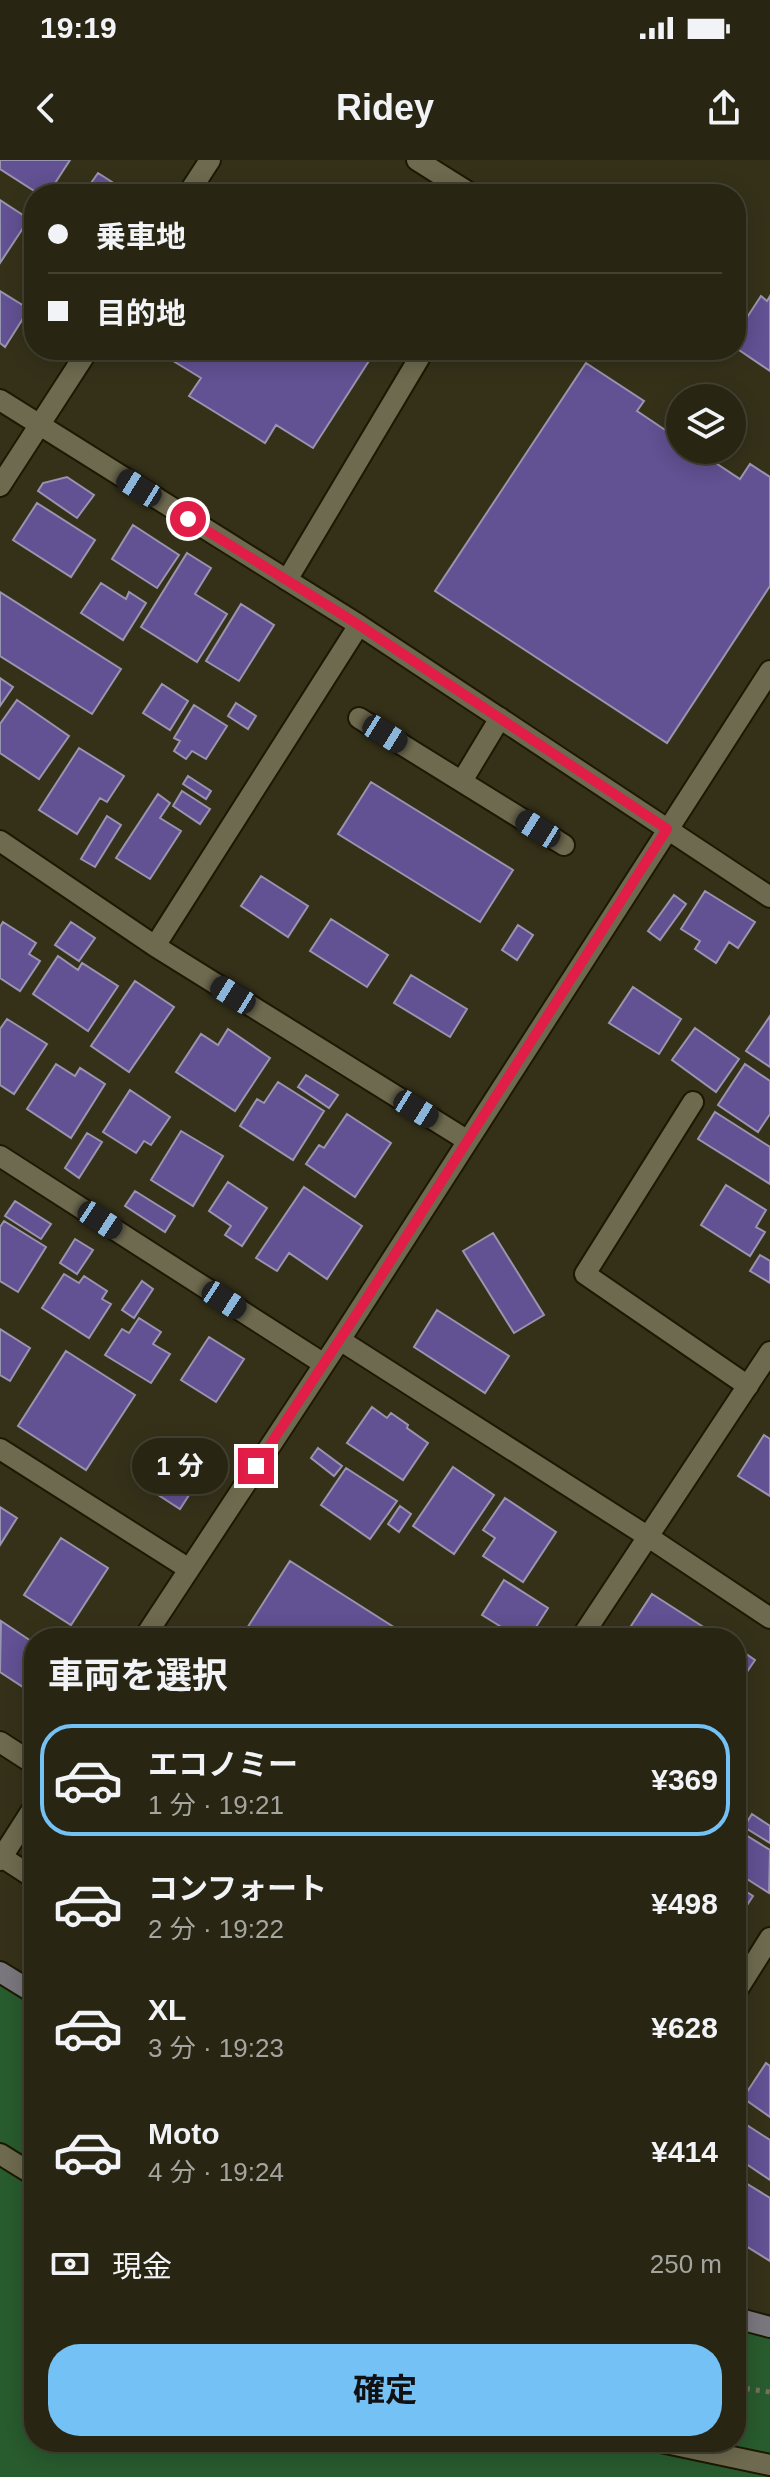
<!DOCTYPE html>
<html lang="ja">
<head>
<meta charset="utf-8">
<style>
  body { margin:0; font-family:Helvetica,"Noto Sans JP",sans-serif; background:#302d1c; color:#f1f3f6; height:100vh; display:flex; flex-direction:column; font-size:30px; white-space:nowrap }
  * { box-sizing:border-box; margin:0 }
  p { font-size:26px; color:#a5a5a0 }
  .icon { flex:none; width:44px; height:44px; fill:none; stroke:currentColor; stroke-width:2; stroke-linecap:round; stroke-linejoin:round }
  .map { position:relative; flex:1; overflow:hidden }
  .drawer { position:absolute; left:24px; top:1468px; width:722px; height:824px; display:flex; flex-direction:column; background:#282513; border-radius:32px; box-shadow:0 4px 20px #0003,0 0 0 2px #444233 }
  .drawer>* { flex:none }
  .guide { position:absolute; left:24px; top:24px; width:722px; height:176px; border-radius:32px; box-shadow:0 4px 20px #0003,0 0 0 2px #444233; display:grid; align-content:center; height:176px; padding:0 24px; background:#282513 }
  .controls { position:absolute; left:666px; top:224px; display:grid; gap:16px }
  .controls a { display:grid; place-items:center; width:80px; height:80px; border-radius:50%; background:#282513; box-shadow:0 4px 20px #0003,0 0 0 2px #444233; font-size:40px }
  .end { position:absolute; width:36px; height:36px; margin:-18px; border:10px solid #e11d48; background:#fff; box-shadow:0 0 0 4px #fff }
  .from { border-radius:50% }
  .bubble { position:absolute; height:56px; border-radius:28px; background:#282513; box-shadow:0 4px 20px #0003,0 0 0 2px #444233; font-size:26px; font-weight:700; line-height:56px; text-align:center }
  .car { position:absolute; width:24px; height:48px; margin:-24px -12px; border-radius:10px; box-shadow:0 0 6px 2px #0007; background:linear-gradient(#222 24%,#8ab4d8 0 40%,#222 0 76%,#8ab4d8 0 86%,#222 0) }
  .guide b { display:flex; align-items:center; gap:28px; height:76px; font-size:30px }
  .guide b+b { border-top:2px solid #444233 }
  .guide i { width:20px; height:20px; background:#f1f3f6 }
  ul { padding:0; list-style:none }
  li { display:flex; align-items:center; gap:24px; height:112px; margin:0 16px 12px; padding:0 8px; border:4px solid transparent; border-radius:32px }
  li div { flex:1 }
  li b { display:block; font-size:30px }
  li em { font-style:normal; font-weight:700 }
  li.current { border-color:#73c1f5 }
  li>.icon { width:72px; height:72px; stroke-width:1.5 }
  h2 { padding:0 24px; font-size:36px; line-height:96px }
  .pay { display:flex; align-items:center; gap:20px; height:88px; padding:0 24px; font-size:30px }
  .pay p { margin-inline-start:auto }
  .primary-button { display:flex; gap:16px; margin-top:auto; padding:16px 24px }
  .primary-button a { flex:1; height:92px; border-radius:32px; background:#73c1f5; color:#111; font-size:32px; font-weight:700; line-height:92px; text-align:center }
  .status { display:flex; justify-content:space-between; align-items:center; height:56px; padding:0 40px; background:#282513; direction:ltr }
  .status svg { height:22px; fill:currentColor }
  header { display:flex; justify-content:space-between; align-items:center; height:104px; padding:0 24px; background:#282513; font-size:36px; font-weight:700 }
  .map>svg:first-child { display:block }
</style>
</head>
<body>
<div class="status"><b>19:19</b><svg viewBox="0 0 49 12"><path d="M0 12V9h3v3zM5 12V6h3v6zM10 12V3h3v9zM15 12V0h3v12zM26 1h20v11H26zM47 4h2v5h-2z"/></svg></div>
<header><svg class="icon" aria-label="back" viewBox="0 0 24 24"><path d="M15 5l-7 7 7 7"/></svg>Ridey<svg class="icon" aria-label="share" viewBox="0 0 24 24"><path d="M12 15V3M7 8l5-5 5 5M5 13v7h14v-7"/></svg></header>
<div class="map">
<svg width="770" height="2317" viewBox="0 0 770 2317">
  <rect width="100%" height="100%" fill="#353119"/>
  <path fill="#285b2e" d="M0 1812 34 1833V2282H736V2158L770 2167V2317H0Z"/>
  <path fill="#625193" stroke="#9994af" stroke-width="2" d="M0 0H70L48 34H39L0 9Z
    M98 13 126 31 124 34H76L79 30 84 33Z
    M0 40 29 59 0 103Z
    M0 131 29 149 5 187 0 183Z
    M761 136 767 141 770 136V211L736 188 747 169 742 165Z
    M169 190H376L313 288 276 265 265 283 189 236 201 218 165 196Z
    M586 203 644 241 637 251 680 280V290H696L740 319 750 304 770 317V426L667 583 435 431Z
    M67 317 94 335 77 358 38 331 43 323Z
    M37 343 95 380 71 417 13 380Z
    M133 365 179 395 157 428 112 399Z
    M187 393 211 408 195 434 227 454 197 502 141 467Z
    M101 423 126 439 129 432 146 443 123 480 81 453Z
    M0 432 121 509 92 554 0 496Z
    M241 444 274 465 239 521 206 501Z
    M0 518 13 527 0 546Z
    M162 524 188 541 170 570 143 553Z
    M17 540 69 576 39 619 0 593V564Z
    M236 543 256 556 248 569 228 556Z
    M194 545 227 566 206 599 192 591 186 599 174 591 180 581 174 578Z
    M79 588 124 616 107 642 100 638 77 674 39 650Z
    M188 616 211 631 206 639 183 624Z
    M371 622 513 710 480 762 338 674Z
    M182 631 210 649 200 664 173 646Z
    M158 634 170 643 160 658 181 671 150 719 116 698Z
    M107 656 121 665 95 707 81 699Z
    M261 716 308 746 288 777 241 746Z
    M705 731 755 762 738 788 729 782 716 803 695 789 700 781 681 769Z
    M674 735 686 744 660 780 648 771Z
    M331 759 388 795 367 827 310 791Z
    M3 762 36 783 29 794 40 801 20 831 0 818V767Z
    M71 762 95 778 79 801 55 785Z
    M518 765 533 775 517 800 502 790Z
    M58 796 78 810 82 803 118 826 88 871 33 834Z
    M411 815 467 849 450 877 394 843Z
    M135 821 174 847 129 912 91 886Z
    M633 827 681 859 659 894 609 863Z
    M770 856V907L746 891Z
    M7 859 47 884 14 934 0 925V869Z
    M695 868 739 899 716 932 672 900Z
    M228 869 270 898 235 951 176 912 201 874 218 885Z
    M56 904 75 916 80 908 105 924 71 978 27 949Z
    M745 904 770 921V954L758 972 718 945Z
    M306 915 338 935 329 948 298 927Z
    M278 922 324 951 293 1000 240 966 257 939 264 943Z
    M130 930 170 957 151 985 144 981 136 993 103 972Z
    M715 952 770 987V1024L698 979Z
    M347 954 391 983 355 1037 306 1004 319 985 324 988Z
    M181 971 223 996 193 1046 151 1020Z
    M87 973 102 982 79 1018 65 1008Z
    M228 1022 267 1048 242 1086 225 1075 231 1066 209 1051Z
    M726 1025 766 1050 756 1067 765 1072 750 1096 701 1065Z
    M304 1027 362 1066 327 1119 289 1093 277 1111 256 1098Z
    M135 1031 175 1056 165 1072 125 1046Z
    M15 1041 51 1064 41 1079 5 1056Z
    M4 1061 46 1087 18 1132 0 1121V1067Z
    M493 1073 544 1155 514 1173 463 1091Z
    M75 1079 93 1090 77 1114 60 1103Z
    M760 1095 770 1101V1123L750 1111Z
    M64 1114 79 1123 84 1116 107 1131 102 1139 111 1144 89 1178 42 1148Z
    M142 1121 153 1129 134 1158 122 1150Z
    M437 1150 509 1196 485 1233 414 1187Z
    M139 1158 161 1172 153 1184 170 1194 151 1223 105 1195 122 1169 129 1173Z
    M0 1169 30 1188 10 1221 0 1215Z
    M209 1177 244 1199 216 1242 181 1220Z
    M66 1191 135 1235 86 1310 18 1266Z
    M372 1247 387 1258 391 1253 408 1265 407 1268 428 1283 403 1320 347 1283Z
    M764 1275 770 1279V1336L738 1316Z
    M318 1288 342 1306 334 1316 311 1298Z
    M174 1302 200 1318 180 1349 149 1329 159 1312 165 1315Z
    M453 1307 494 1335 454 1394 413 1366Z
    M346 1308 397 1341 370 1379 321 1345Z
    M505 1338 556 1372 523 1422 483 1396 495 1378 483 1370Z
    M400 1346 411 1354 399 1372 388 1364Z
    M0 1347 17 1358 0 1385Z
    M61 1378 108 1408 71 1465 24 1435Z
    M290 1401 411 1478H245L242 1476Z
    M504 1420 548 1448 529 1478H519L482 1455Z
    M652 1434 705 1468 698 1478H649L631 1466Z
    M1 1461 34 1483V1510L23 1527 0 1512Z
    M736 1487 755 1500 736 1528Z
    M752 1654 770 1666V1683L744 1667Z
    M736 1669 770 1690 769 1733 736 1712Z
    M736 1725 753 1736 736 1762Z
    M766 1903 770 1906V1957L743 1938Z
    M736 1914 747 1921 737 1935 736 1934Z
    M736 1958 770 1980V2020L736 1997Z
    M736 2017 770 2038V2101L736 2080Z"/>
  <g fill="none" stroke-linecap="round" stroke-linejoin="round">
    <defs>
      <path id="lane" d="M417 0 471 34
        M287 420 424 190
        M359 558 564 685
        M462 621 500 558
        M693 942 585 1114 748 1226
        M2 1697 34 1718"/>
      <path id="street" d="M188 34 210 0
        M0 240 359 465 770 737
        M0 326 88 190
        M0 681 155 786 468 981
        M155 786 359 465
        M0 996 324 1204
        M340 1180 647 1376 770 1458
        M0 1289 189 1409
        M144 1478 340 1180 770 511
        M581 1478 770 1192
        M0 1582 34 1604
        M0 1700 34 1647
        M736 1832 770 1778
        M0 1994 34 2015
        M661 2282 770 2305"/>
      <path id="secondary" d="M0 1812 34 1833
        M736 2158 770 2167"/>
    </defs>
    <use href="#lane" stroke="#1d1802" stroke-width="24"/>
    <use href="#street" stroke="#1d1802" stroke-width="24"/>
    <use href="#secondary" stroke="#1d1802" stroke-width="24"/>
    <path stroke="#74705c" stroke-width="5" stroke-dasharray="4 6" stroke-linecap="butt" d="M736 2227 770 2232"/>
    <use href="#lane" stroke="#6e6a4f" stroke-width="20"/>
    <use href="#street" stroke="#6e6a4f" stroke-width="20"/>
    <use href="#secondary" stroke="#7a767d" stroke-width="20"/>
  </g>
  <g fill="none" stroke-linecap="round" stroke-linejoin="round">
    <path stroke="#e11d48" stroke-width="10" d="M188 359 359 465 667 669 356 1155 256 1306"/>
  </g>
</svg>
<div class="controls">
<a><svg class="icon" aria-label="layers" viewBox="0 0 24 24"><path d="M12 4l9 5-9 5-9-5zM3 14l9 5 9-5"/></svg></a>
</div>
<i class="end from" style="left:188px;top:359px"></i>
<i class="end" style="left:256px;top:1306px"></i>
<div class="bubble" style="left:132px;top:1278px;width:96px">1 分</div>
<i class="car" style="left:139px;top:328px;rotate:302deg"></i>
<i class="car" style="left:385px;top:574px;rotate:122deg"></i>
<i class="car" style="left:538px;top:669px;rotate:302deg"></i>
<i class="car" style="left:233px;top:835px;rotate:302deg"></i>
<i class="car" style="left:416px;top:949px;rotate:122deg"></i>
<i class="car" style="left:100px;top:1060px;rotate:123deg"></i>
<i class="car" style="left:224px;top:1140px;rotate:123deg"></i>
<div class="guide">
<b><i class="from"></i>乗車地</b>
<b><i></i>目的地</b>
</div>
<section class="drawer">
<h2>車両を選択</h2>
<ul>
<li class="current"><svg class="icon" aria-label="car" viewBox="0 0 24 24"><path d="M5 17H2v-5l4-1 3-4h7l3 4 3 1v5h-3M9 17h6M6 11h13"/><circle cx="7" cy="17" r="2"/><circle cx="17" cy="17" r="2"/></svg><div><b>エコノミー</b><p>1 分 · 19:21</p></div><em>¥369</em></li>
<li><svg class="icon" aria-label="car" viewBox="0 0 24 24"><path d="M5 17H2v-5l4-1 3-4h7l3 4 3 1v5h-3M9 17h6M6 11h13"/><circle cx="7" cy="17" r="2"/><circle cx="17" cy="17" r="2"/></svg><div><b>コンフォート</b><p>2 分 · 19:22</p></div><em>¥498</em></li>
<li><svg class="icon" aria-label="car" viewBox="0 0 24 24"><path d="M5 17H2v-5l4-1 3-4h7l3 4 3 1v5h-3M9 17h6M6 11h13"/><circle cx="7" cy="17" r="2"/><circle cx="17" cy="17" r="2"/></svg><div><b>XL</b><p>3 分 · 19:23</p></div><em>¥628</em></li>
<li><svg class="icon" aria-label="car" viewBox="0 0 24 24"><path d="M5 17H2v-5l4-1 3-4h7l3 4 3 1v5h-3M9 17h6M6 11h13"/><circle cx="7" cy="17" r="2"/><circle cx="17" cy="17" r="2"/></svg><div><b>Moto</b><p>4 分 · 19:24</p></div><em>¥414</em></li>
</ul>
<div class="pay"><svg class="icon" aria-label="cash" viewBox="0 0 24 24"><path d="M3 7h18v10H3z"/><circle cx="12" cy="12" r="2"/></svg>現金<p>250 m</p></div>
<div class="primary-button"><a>確定</a></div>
</section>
</div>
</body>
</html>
